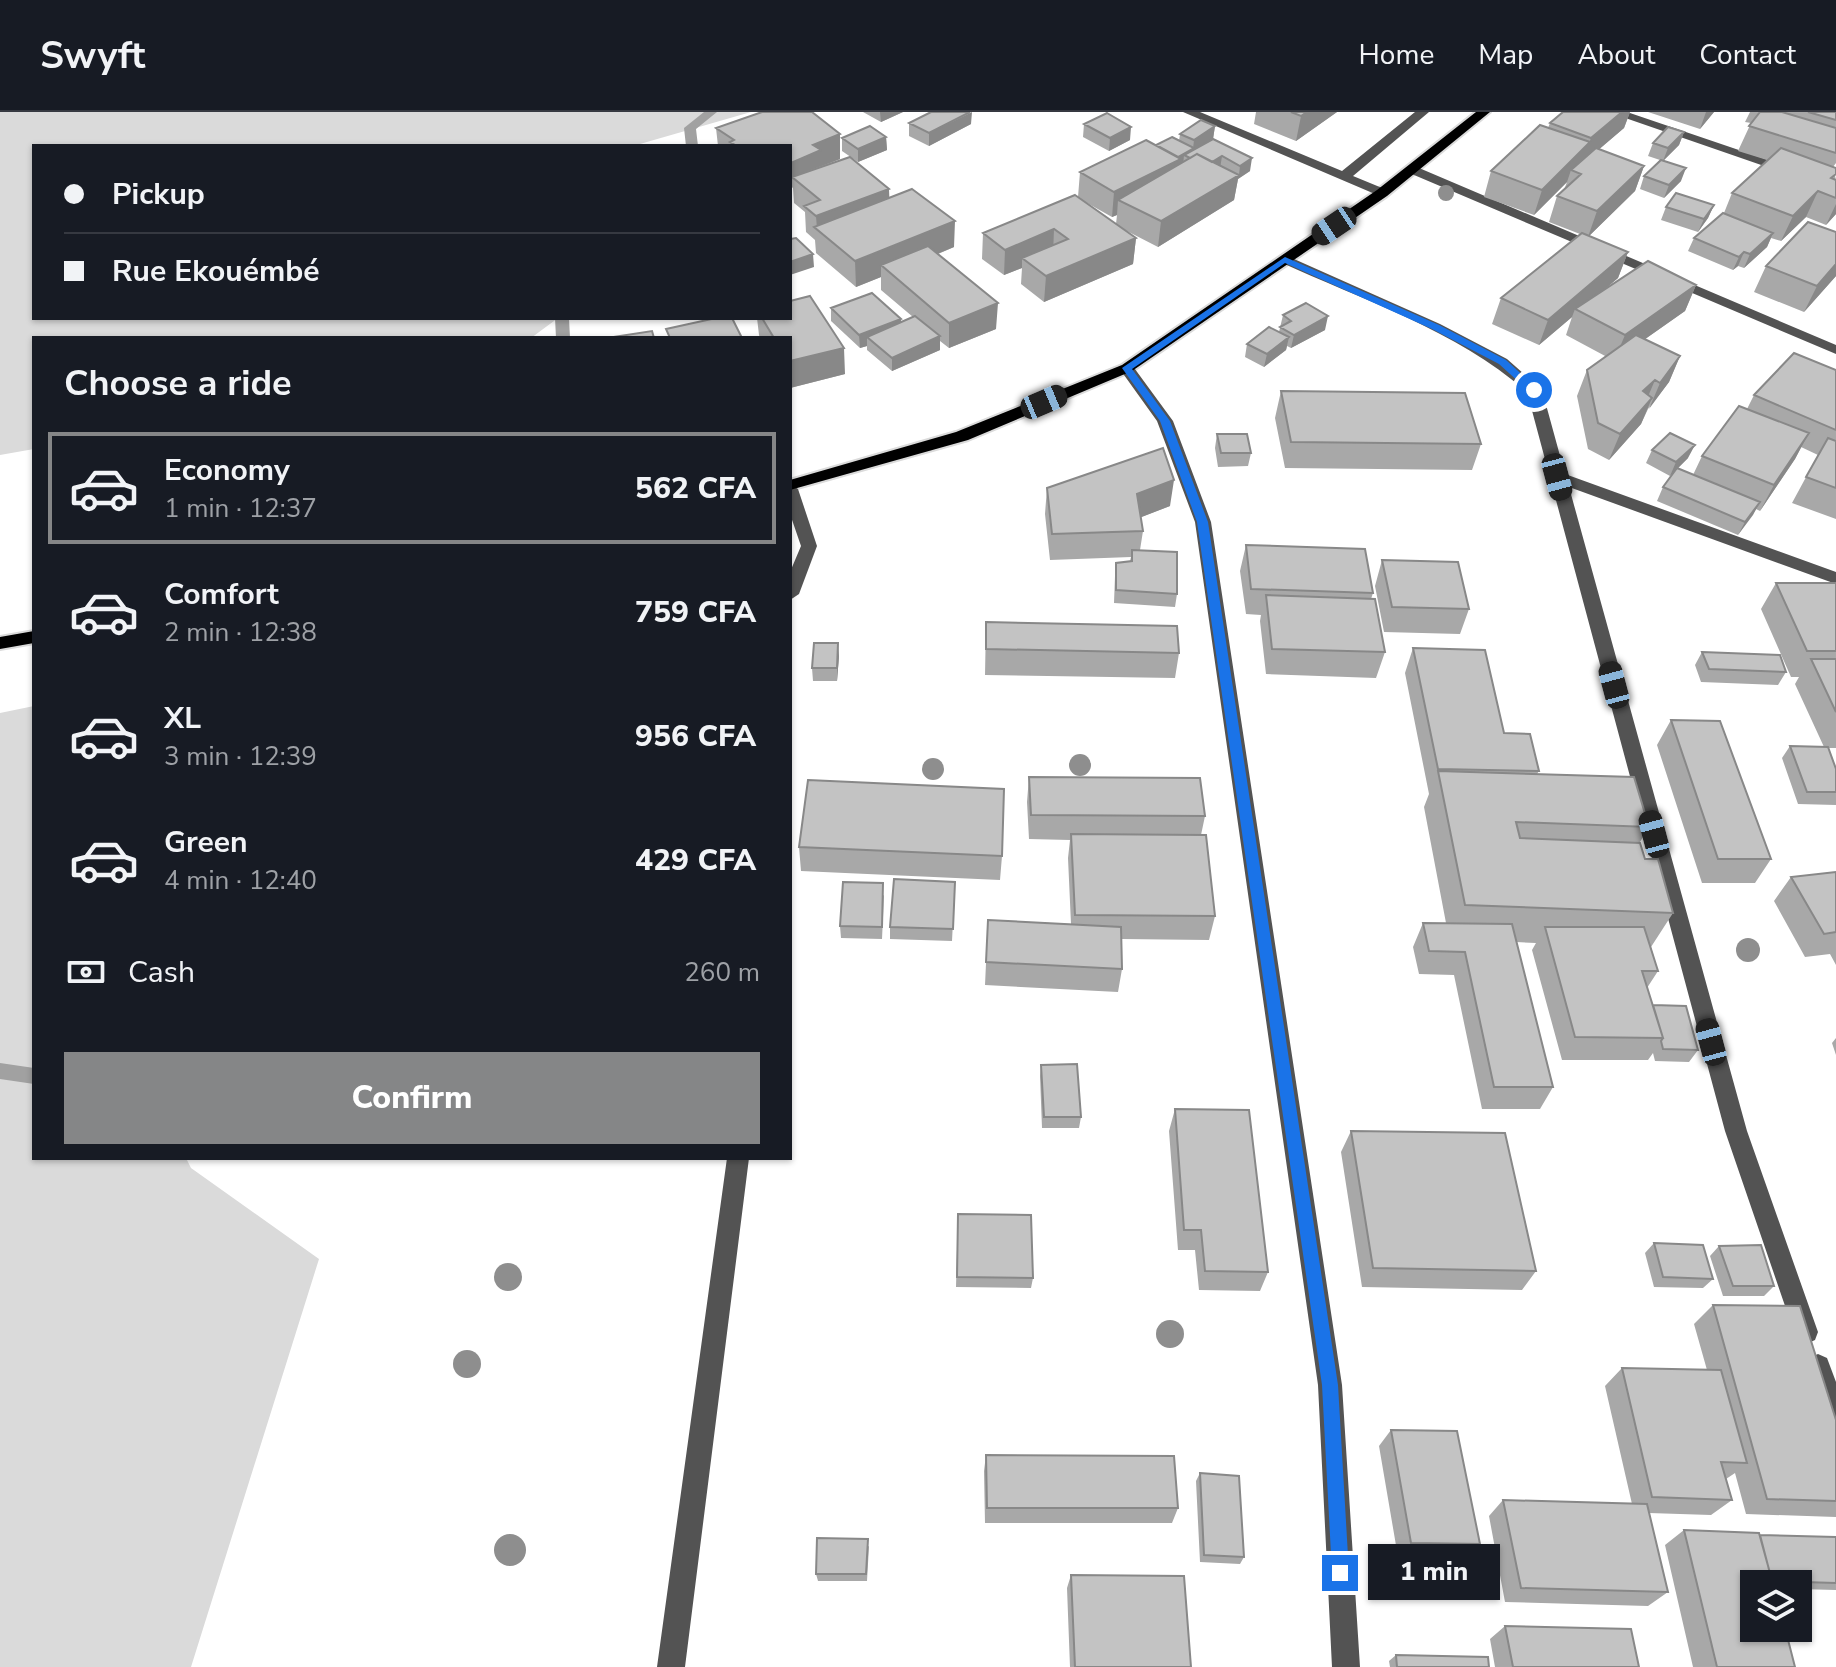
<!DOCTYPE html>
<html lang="en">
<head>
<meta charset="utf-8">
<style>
  body { margin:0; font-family:"Nunito Sans",sans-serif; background:#242831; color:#f1f3f6; height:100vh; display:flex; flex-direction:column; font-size:30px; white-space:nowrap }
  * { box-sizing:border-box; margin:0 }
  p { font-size:26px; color:#9ea1a6 }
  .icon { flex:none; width:44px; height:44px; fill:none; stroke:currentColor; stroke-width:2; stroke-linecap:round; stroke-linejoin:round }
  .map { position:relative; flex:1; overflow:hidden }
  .sheet { position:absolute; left:32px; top:224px; width:760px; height:824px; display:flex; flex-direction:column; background:#171b24; border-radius:0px; box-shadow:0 2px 6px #0004 }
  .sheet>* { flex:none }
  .guide { position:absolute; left:32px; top:32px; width:760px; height:176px; border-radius:0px; box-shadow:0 2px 6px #0004; display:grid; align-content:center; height:176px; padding:0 32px; background:#171b24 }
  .controls { position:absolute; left:1740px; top:1458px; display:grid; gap:16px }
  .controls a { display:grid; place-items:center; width:72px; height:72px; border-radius:0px; background:#171b24; box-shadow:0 2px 6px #0004; font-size:40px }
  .end { position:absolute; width:36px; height:36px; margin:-18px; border:10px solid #1a73e8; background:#fff; box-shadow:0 0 0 4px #fff }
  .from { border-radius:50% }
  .bubble { position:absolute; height:56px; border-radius:0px; background:#171b24; box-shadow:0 2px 6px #0004; font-size:26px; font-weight:800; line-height:56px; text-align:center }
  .car { position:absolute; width:24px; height:48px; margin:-24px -12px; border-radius:10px; box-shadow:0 0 6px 2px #0007; background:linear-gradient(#222 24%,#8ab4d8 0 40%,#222 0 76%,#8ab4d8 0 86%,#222 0) }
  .guide b { display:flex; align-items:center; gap:28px; height:76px; font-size:30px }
  .guide b+b { border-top:2px solid #363941 }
  .guide i { width:20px; height:20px; background:#f1f3f6 }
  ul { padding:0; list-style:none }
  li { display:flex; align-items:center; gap:24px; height:112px; margin:0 16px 12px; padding:0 16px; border:4px solid transparent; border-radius:0px }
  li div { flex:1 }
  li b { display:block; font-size:30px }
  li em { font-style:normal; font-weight:800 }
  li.current { border-color:#858687 }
  li>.icon { width:72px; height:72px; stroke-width:1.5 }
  h2 { padding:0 32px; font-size:36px; line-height:96px }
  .pay { display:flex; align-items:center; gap:20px; height:88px; padding:0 32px; font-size:30px }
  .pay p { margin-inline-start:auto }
  .action { display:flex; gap:16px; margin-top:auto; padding:16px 32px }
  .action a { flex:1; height:92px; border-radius:0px; background:#858687; color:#fff; font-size:32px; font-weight:800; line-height:92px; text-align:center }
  header { display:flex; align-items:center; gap:48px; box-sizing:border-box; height:112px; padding:0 40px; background:#171b24; border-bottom:2px solid #363941 }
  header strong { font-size:38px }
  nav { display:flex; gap:44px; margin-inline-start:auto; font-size:28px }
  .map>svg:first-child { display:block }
</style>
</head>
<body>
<header>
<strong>Swyft</strong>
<nav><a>Home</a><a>Map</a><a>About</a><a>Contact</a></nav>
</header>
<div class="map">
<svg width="1836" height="1555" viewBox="0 0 1836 1555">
  <rect width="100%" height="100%" fill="#fff"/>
  <path fill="#dadada" d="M0 0H751L633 34H34V206H558L531 226H34V337L0 343Z
    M34 594V1046H186L191 1056 319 1147 191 1555H0V601Z"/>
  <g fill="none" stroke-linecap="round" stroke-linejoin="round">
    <path fill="#a1a1a1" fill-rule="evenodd" d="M704 0H717L696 17 698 34H686L684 16Z
      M555 206H569L570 226H556Z
      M0 951 34 956V972L0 967Z"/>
    <defs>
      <path id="major" d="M1476 0H1490L1387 84 1132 259 968 328 790 378V368L956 320 1122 253 1377 78Z
        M34 519V531L0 537V525Z"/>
    </defs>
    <use href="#major" stroke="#dbdbdb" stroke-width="4"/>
    <path fill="#535353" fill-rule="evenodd" d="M1183 0H1200L1342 59 1415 0H1429L1353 64 1387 78 1389 81 1382 85Z
      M1608 0H1627L1836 71V79Z
      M1412 53 1836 233V242L1407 60 1405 57Z
      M1285 143 1440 212 1507 247 1542 278 1565 362 1836 460V472L1569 375 1747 1019 1818 1220 1815 1228 1806 1232 1797 1228 1794 1220 1725 1019 1527 280C1458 219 1363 188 1280 150L1278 147Z
      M1127 251 1132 253 1173 309 1211 410 1342 1273 1360 1555H1332L1318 1273 1195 410 1157 309 1119 256Z
      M790 372 798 377 817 434 799 482 790 488V460L801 434 790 402Z
      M727 1046H749L685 1555H657Z
      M1818 1242 1827 1246 1836 1270V1316L1827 1313 1806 1254 1809 1246Z"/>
    <use href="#major" fill="#000" fill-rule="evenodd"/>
  </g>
  <g fill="#8e8e8e">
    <circle cx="1446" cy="81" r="8"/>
    <circle cx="1080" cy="653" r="11"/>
    <circle cx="933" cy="657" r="11"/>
    <circle cx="1748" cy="838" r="12"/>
    <circle cx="508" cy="1165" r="14"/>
    <circle cx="1170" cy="1222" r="14"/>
    <circle cx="467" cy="1252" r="14"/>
    <circle cx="510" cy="1438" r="16"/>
  </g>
  <path fill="#a8a8a8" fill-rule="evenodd" d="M863 0H903L881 10Z
    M1256 0H1337L1296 29 1254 12Z
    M1563 0H1630L1624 16 1599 37 1644 54 1635 79 1589 124 1628 140 1618 166 1604 178 1696 173 1685 199 1645 227 1680 244 1669 270 1648 297 1641 312 1609 348 1588 337 1577 284 1587 258 1607 245 1566 223 1572 205 1539 233 1492 212 1501 186 1580 122 1549 110 1557 84 1564 78 1567 70 1534 103 1484 85 1491 59 1548 16 1550 11Z
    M1648 0H1714L1700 17Z
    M1750 0H1836V51L1833 55 1836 68V102L1826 113 1806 105 1781 129 1771 126 1767 135 1744 156 1738 154 1733 158 1688 139 1694 126 1724 101 1732 81 1767 48 1738 39 1751 11 1745 10Z
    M909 11 971 12 929 34 909 24Z
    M1084 12 1130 28 1109 39 1083 25Z
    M1215 14 1213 27 1207 31 1250 59 1238 67 1234 88 1158 135 1123 117 1136 126 1133 152 1044 190 1021 172 1022 156 1004 163 982 147 983 121 1078 85 1080 60 1156 33 1179 29 1180 22ZM1080 87 1112 105 1117 103 1116 112Z
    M716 16 840 22V47L826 53 890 86 954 135 938 142 996 217 949 236 940 229V238L892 259 867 238V234L860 236 831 209V196L902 210 913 205 881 178V165L856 175 816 141 815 128 806 120 805 100 794 91 793 76 790 74V34H718Z
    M1684 20 1679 33 1664 48 1681 69 1664 86 1640 77 1644 64 1660 48 1648 44 1653 31Z
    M886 25 887 38 858 50 842 39V26Z
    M1714 93 1708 106 1698 120 1661 108 1666 95Z
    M1766 154 1836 164 1804 200 1754 180Z
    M1283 203 1325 218 1291 236 1287 234 1286 238 1264 255 1245 245 1247 232 1279 220Z
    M757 206H790L845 262 790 276V226H760L759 223Z
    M1836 258V407L1792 391 1818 343 1801 335 1795 347 1760 399 1756 397 1738 423 1657 389 1663 375 1674 360 1670 364 1646 351 1652 338 1688 346 1678 356 1693 363 1702 344 1747 297 1754 283Z
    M1281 279 1481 332 1472 358 1285 356 1275 306Z
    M1217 322 1251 341 1248 354 1218 355 1215 336Z
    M1047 376 1170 394 1141 405 1143 419 1140 438 1177 482 1175 495 1114 491 1115 464 1116 451 1130 449 1131 445 1050 448 1045 402Z
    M1246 433 1373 481 1371 487 1385 540 1376 566 1266 562 1260 509 1261 503 1246 502 1240 459Z
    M1382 448 1469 497 1460 522 1384 520 1375 474Z
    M1776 471H1836V636H1828L1836 657V693L1798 692 1782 646 1790 634 1824 635 1795 572 1799 565H1791L1761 497Z
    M986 510 1179 541 1175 566 985 563Z
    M1413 536 1504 621 1539 659 1537 662 1649 715 1640 730 1645 747 1673 801 1651 835 1658 859 1647 876 1653 893 1698 938 1689 950 1655 949 1653 941 1648 948H1562L1532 838 1536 831 1516 830 1553 975 1540 997H1482L1454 863 1419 862 1413 835 1423 811H1446L1424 695 1429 682 1405 561Z
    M1702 540 1786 560 1778 573 1701 570 1695 553Z
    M839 544 837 569H813L812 556Z
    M1671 608 1771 747 1755 771H1702L1657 633Z
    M1029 665 1205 704 1201 723 1215 804 1209 828 1121 827 1122 857 1118 880 985 873 988 808 1071 812 1068 746 1070 728 1029 727 1027 690Z
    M799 735 1002 744 1000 768 801 759Z
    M1836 760V853L1830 842 1805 845 1774 789 1791 765Z
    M955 770 952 829 890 827V815Z
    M884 783 882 827 841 826 840 814Z
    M1836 926V943L1832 931Z
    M1041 953 1081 1005 1079 1016H1042L1040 964Z
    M1175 997 1268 1160 1260 1179 1199 1178 1195 1138H1178L1169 1019Z
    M1351 1019 1536 1159 1522 1178 1362 1175 1341 1040Z
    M958 1102 1033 1166 1031 1176 956 1175Z
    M1654 1131 1713 1167 1703 1176 1654 1175 1645 1141Z
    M1719 1134 1774 1174 1764 1184H1723L1710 1144Z
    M1713 1193 1836 1308V1405L1746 1402 1735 1361 1726 1367 1732 1388 1711 1403 1649 1401 1668 1480 1648 1494 1505 1490 1489 1404 1503 1388 1632 1392 1605 1274 1622 1256 1707 1258 1694 1212Z
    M1391 1318 1480 1432 1466 1446 1398 1445 1379 1334Z
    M986 1343 1178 1396 1172 1411H985L984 1359Z
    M1200 1361 1244 1445 1240 1452 1200 1450 1196 1369Z
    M1684 1418 1760 1423 1836 1425V1478L1798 1477V1472H1754L1795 1555H1693L1665 1433Z
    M869 1434 867 1469H818L816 1462Z
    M1071 1463 1191 1555H1070L1067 1476Z
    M1505 1514 1639 1555H1495L1490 1527Z
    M1396 1543 1489 1555H1390L1389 1549Z"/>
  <path fill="#888" d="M880 0H903L881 10Z
    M972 0 971 12 929 34V21Z
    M1307 0H1337L1296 29 1301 4Z
    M1622 0H1630L1624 16 1582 52 1591 26Z
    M1706 0H1714L1700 17Z
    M1215 14 1213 27 1193 40 1184 43 1183 54 1118 88 1117 103 1112 105 1114 80 1193 37 1194 28Z
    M1131 15 1130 28 1109 39 1110 26Z
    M1684 20 1679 33 1663 49 1668 36Z
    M840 22V47L792 65 793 76 791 51 813 33Z
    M886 25 887 38 858 50V37Z
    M1590 30 1581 55 1571 58 1567 70 1534 103 1542 78Z
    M1222 44 1220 57 1205 54Z
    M1252 46 1250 59 1238 67 1234 88 1158 135 1161 109 1239 63 1240 54Z
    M1644 54 1635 79 1588 125 1597 99Z
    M1686 56 1681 69 1664 86 1669 73Z
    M889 77 890 103 817 117 816 104Z
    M1818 79 1806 105 1781 129 1793 104Z
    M1836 92V102L1826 113Z
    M1714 93 1708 106 1698 120 1704 107Z
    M955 109 954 135 891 161 881 153V165L856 175 855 149Z
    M1054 117 1053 143 1022 146V156L1004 163 1005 138Z
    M1773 121 1767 135 1744 156 1750 142Z
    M1136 126 1133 152 1044 190 1046 164Z
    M1628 140 1618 166 1579 199 1575 197 1572 205 1539 233 1548 208Z
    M1744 140 1738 154 1733 158 1739 145Z
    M813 142 814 155 790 163V150Z
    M1836 152V164L1804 200 1817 174Z
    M1696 173 1685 199 1614 249 1625 223Z
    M998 191 996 217 949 236V211Z
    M1328 204 1325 218 1291 236 1294 223Z
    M901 207 902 221 867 225V234L860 236 859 223Z
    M940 224V238L892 259V246Z
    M1289 225 1286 238 1264 255 1267 242Z
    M844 236 845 262 790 276V249Z
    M1680 244 1669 270 1649 297 1660 271Z
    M1655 268 1644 294 1643 279Z
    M1652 286 1641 312 1609 348 1620 322Z
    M1809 321 1795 347 1760 399 1774 373Z
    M1695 333 1688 346 1670 364 1676 350Z
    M1174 368 1170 394 1134 408 1137 382Z
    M1760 390 1753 403 1738 423 1745 410Z
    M838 531 839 544 837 569V556Z"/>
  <path fill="#c3c3c3" stroke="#888" stroke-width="2" d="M762 0H812L840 22 813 33 821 38 791 51 790 50V34H737L730 30 734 28 716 16Z
    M931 0H970L929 21 909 11Z
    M1291 0H1307L1301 4Z
    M1563 0H1622L1591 26 1550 11Z
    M1760 0H1782L1836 16V41L1749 14Z
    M1808 0H1836V8Z
    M1107 1 1131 15 1110 26 1084 12Z
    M1201 8 1215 14 1194 28 1180 22Z
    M1540 13 1590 30 1542 78 1491 59Z
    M870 14 886 25 858 37 842 26Z
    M1668 15 1684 20 1668 36 1653 31Z
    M1172 25 1194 36 1178 45 1156 33Z
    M1213 27 1252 46 1240 54 1222 44 1212 50 1197 42 1190 46 1184 43Z
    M1146 28 1181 47 1114 80 1080 60Z
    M1596 36 1644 54 1597 99 1557 84 1581 62 1571 58Z
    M1781 36 1836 56V62L1831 66 1836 68V86L1818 79 1793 104 1732 81Z
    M1197 42 1239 63 1161 109 1118 88Z
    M850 45 889 77 816 104 804 94 820 88 792 65Z
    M1661 48 1686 56 1669 73 1644 64Z
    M912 77 955 109 855 149 814 115Z
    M1676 81 1714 93 1704 107 1666 95Z
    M1075 83 1136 126 1046 164 1022 146 1068 127 1054 117 1005 138 983 121Z
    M1723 101 1773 121 1750 142 1744 140 1739 145 1694 126Z
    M1808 110 1836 120V152L1817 174 1766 154Z
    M1582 121 1628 140 1548 208 1501 186Z
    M796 126 813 142 790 150V127Z
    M928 134 998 191 949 211 881 153Z
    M1648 149 1696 173 1625 223 1575 197Z
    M872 181 901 207 859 223 831 196Z
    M810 184 844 236 790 249V226H774L762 206H790V189Z
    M1306 191 1328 204 1294 223 1280 215 1291 209 1283 203Z
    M915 204 940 224 892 246 867 225Z
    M716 206H732L742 226H670L666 217Z
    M1269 215 1289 225 1267 242 1247 232Z
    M652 219 654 226H607Z
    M1636 223 1680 244 1660 271 1655 268 1643 279 1652 286 1620 322 1598 311 1587 258Z
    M1794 241 1836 258V318L1754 283Z
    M1281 279 1465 281 1481 332 1291 330Z
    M1739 294 1809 321 1774 373 1702 344Z
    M1670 321 1695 333 1676 350 1652 338Z
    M1217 322H1247L1251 341H1221Z
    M1828 326 1836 329V376L1806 365Z
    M1163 336 1174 368 1137 382 1143 419 1052 422 1047 376Z
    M1677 356 1760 390 1745 410 1663 375Z
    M1246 433 1365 437 1373 481 1251 477Z
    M1132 438 1177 440V482L1116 478V451L1132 449Z
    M1382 448 1458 450 1469 497 1392 495Z
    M1776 471H1836V539H1807Z
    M1266 483 1375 487 1385 540 1272 537Z
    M986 510 1177 514 1179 541 986 537Z
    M814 531H838L837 556H812Z
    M1413 536 1485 538 1504 621 1530 622 1539 659 1438 657Z
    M1702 540 1780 543 1786 560 1709 557Z
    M1811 547H1836V600Z
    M1671 608 1720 609 1771 747H1718Z
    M1790 634 1828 635 1836 657V680H1807Z
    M1438 659 1634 665 1649 715 1516 710 1520 726 1640 731 1645 747H1658L1673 801 1465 793Z
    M1029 665 1200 666 1205 704 1031 703Z
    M808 668 1004 677 1002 744 799 735Z
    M1071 722 1206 723 1215 804 1075 803Z
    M1836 760V820L1824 822 1791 765Z
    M894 767 955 770 953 817 890 815Z
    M843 770 883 771 882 815 840 814Z
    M988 808 1121 815 1122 857 986 850Z
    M1423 811 1512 812 1553 975H1494L1465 840 1429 839Z
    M1545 815H1644L1658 859H1642L1663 926 1575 925Z
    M1653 893 1686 894 1698 938 1663 937 1661 929 1663 926Z
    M1077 952 1081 1005H1044L1041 953Z
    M1175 997 1249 998 1268 1160 1205 1159 1201 1118H1184Z
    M1351 1019 1505 1021 1536 1159 1373 1156Z
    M958 1102 1031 1103 1033 1166 957 1165Z
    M1654 1131 1703 1133 1713 1167 1663 1165Z
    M1761 1133 1774 1174H1733L1719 1134Z
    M1713 1193 1800 1194 1836 1308V1389L1767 1387Z
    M1622 1256 1721 1258 1747 1351 1721 1350 1732 1388 1652 1385Z
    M1391 1318 1457 1319 1480 1432 1411 1431Z
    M986 1343 1174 1344 1178 1396H987Z
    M1200 1361 1239 1364 1244 1445 1204 1443Z
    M1503 1388 1647 1392 1668 1480 1521 1476Z
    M1684 1418 1759 1421 1773 1472H1754V1516H1785L1795 1555H1717Z
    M1760 1423 1836 1425V1471L1772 1469Z
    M817 1426 868 1427 866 1462H816Z
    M1071 1463 1184 1464 1191 1555H1075Z
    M1505 1514 1631 1517 1639 1555H1513Z
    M1396 1543 1488 1545 1489 1555H1397Z"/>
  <path fill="#1a73e8" d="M1285 145 1439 213 1506 248 1539 278 1531 281 1499 252 1432 217 1285 151 1132 257 1170 309 1208 410 1338 1273 1349 1461 1346 1467 1340 1470 1334 1467 1332 1461 1322 1273 1197 410 1160 309 1122 256Z"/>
</svg>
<div class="controls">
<a><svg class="icon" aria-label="layers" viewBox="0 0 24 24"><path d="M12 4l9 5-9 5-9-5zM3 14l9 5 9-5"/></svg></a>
</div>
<i class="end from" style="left:1534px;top:278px"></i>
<i class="end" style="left:1340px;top:1461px"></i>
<div class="bubble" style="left:1368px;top:1432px;width:132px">1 min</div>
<i class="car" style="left:1334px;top:114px;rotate:236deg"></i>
<i class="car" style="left:1044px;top:290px;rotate:67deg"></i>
<i class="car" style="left:1557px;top:365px;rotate:165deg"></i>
<i class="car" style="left:1614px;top:573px;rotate:345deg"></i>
<i class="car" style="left:1654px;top:722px;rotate:345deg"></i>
<i class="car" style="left:1711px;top:930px;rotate:345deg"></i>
<div class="guide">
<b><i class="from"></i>Pickup</b>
<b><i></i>Rue Ekouémbé</b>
</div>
<section class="sheet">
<h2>Choose a ride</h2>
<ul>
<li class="current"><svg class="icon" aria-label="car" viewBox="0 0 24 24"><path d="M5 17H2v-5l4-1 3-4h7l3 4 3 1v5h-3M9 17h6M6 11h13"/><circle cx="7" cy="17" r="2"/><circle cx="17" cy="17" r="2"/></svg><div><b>Economy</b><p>1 min · 12:37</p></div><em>562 CFA</em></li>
<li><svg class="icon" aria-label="car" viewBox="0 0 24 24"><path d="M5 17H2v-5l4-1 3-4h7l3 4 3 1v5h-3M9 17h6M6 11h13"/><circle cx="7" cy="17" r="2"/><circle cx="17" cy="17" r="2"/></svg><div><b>Comfort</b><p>2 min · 12:38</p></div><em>759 CFA</em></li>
<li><svg class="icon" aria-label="car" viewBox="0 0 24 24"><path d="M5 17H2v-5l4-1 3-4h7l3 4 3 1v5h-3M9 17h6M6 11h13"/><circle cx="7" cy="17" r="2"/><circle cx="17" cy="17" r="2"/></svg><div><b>XL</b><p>3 min · 12:39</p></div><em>956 CFA</em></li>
<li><svg class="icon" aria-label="car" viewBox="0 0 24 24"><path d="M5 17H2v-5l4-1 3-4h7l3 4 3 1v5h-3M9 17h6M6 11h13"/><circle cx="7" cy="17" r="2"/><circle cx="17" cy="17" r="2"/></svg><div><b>Green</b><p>4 min · 12:40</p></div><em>429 CFA</em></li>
</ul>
<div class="pay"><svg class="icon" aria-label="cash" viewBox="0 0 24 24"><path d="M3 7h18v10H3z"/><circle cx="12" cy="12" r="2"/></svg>Cash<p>260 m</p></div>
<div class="action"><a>Confirm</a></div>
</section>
</div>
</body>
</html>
